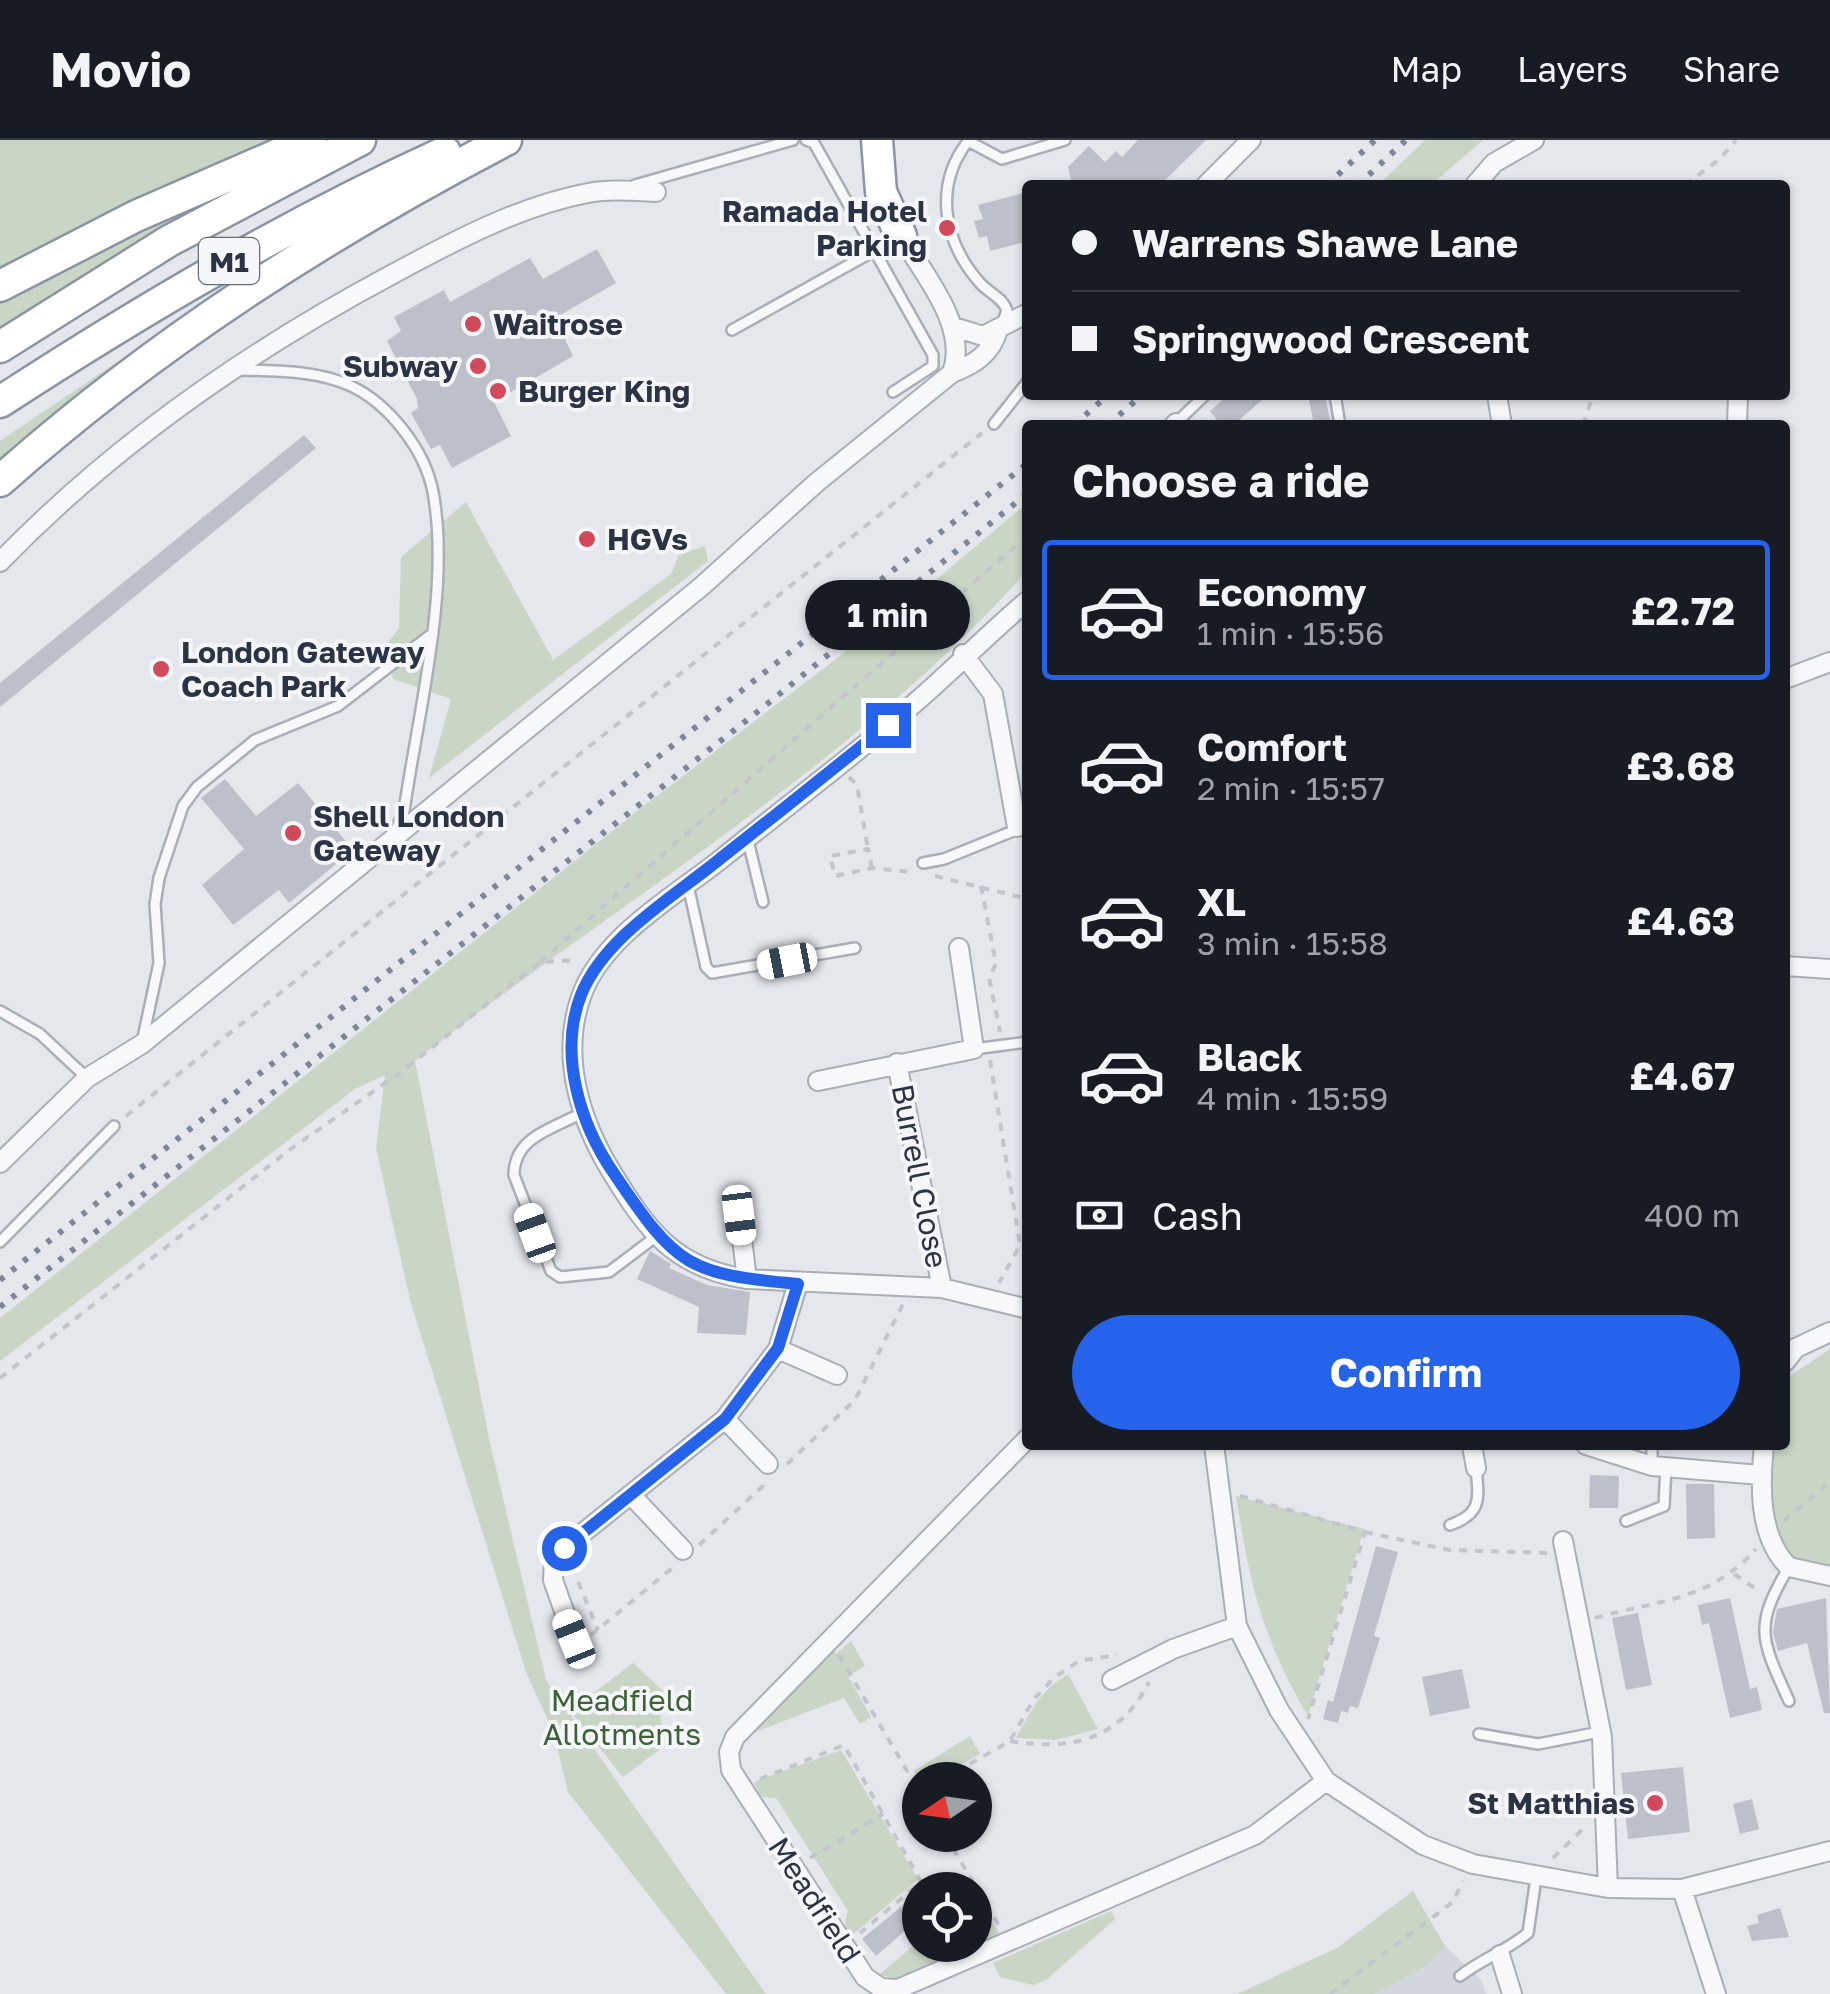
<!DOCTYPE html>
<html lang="en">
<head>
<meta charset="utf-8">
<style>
  body { margin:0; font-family:"Golos Text",sans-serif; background:#242831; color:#f1f3f6; height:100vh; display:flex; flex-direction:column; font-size:38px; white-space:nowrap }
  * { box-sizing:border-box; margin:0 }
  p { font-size:32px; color:#9ea1a6 }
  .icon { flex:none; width:55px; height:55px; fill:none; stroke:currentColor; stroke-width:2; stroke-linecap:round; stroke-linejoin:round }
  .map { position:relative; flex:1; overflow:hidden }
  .side { position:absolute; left:1022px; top:280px; width:768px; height:1030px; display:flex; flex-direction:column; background:#171b24; border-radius:10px; box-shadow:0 2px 8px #0004 }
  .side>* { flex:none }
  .hud { position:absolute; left:1022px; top:40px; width:768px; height:220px; border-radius:10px; box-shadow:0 2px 8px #0004; display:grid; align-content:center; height:220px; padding:0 50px; background:#171b24 }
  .needle { width:65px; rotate:257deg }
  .tools { position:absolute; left:902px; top:1622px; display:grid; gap:20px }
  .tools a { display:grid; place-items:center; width:90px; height:90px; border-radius:50%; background:#171b24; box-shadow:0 2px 8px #0004; font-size:50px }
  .end { position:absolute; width:45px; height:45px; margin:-22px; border:12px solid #2563eb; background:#fff; box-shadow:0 0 0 5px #fff }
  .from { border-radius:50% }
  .bubble { position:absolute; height:70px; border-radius:35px; background:#171b24; box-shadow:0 2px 8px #0004; font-size:32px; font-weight:700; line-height:70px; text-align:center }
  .car { position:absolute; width:30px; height:60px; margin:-30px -15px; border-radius:12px; box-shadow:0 0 8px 2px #0007; background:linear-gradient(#fff 24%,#345 0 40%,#fff 0 76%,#345 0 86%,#fff 0) }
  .hud b { display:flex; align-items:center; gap:35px; height:95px; font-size:38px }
  .hud b+b { border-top:2px solid #363941 }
  .hud i { width:25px; height:25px; background:#f1f3f6 }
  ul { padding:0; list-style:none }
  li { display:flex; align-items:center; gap:30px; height:140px; margin:0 20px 15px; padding:0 30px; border:5px solid transparent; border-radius:10px }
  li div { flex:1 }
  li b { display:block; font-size:38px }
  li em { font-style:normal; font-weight:700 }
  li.active { border-color:#2563eb }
  li>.icon { width:90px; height:90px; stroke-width:1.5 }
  h2 { padding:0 50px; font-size:45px; line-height:120px }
  .pay { display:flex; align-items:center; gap:25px; height:110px; padding:0 50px; font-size:38px }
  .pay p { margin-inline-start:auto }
  .cta { display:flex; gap:20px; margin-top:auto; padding:20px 50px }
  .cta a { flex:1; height:115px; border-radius:60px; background:#2563eb; color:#fff; font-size:40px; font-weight:700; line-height:115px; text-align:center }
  header { display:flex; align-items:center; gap:60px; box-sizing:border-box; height:140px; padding:0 50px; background:#171b24; border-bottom:2px solid #363941 }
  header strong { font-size:48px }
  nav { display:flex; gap:55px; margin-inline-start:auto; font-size:35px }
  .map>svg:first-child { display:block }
</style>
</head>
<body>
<header>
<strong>Movio</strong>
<nav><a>Map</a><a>Layers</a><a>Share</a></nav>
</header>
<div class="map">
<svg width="1830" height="1854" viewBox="0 0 1830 1854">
  <rect width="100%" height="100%" fill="#e4e7ec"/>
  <path fill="#d2d6de" d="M1445 1806 1481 1840 1486 1854H1374L1427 1826Z"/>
  <path fill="#c9d6c5" d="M0 0H361L0 216Z
    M1425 0H1483L1431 45H1378Z
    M144 204 149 212 0 331V301Z
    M466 362 553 520 671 434 679 415 705 406 708 421 429 638 451 559 393 539 385 507 399 488 401 417Z
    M1027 363V431C856 623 616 763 415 921L490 1303 546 1540 766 1854H726L568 1652 553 1591 526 1532 410 1160 376 1008 385 935 355 949 0 1221V1178L645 665 904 467Z
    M1830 1209V1426L1805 1427C1762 1392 1773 1356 1773 1305H1785V1239Z
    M1236 1356 1364 1389 1308 1576C1262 1498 1250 1445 1236 1356Z
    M851 1501 865 1526 848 1536 871 1577 860 1584 844 1558 748 1595 832 1510 836 1514Z
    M633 1523 673 1560 660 1576 666 1605 623 1637 570 1571Z
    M1068 1534 1098 1589 1056 1600 1016 1598C1030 1572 1041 1549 1068 1534Z
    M970 1596 980 1614 935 1640 920 1641 914 1631Z
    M841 1610 918 1739 850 1797 844 1788 848 1771 776 1658 761 1657 754 1642Z
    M1413 1751 1445 1806 1427 1826 1374 1854H1237L1337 1808Z
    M975 1752 1001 1796 901 1839 879 1835 920 1800V1805H975Z
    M1111 1771 1115 1779 1046 1840 1033 1845 1000 1837 993 1823Z"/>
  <path fill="#bbc0ca" d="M1138 0H1206L1160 45H1072L1068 27 1089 6 1105 22 1116 11 1122 17Z
    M1028 52V101L990 111 987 96 979 98 974 81 983 79 978 65Z
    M597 109 616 143 555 178 573 216 494 262 511 296 452 328 440 305 431 309 411 273 418 268 417 259 387 201 401 191 394 177 444 150 450 162 530 118 543 139Z
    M1228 255H1268L1233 285H1221L1210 271Z
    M1308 255H1325L1331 285H1314Z
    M304 295 316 308 0 567V543Z
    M225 639 256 676 298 643 353 710 289 763 279 750 233 785 202 745 244 709 201 658Z
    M650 1111 671 1124 669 1128 707 1145 750 1152 746 1195 697 1193 699 1167 637 1139Z
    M1590 1335 1619 1336 1618 1368H1589Z
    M1686 1344H1714L1715 1398 1687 1399Z
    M1376 1406 1398 1412 1374 1496 1380 1498 1358 1568 1350 1566 1348 1573 1341 1571 1338 1583 1323 1579 1328 1560 1333 1562Z
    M1730 1458 1750 1549 1757 1547 1762 1570 1730 1578 1709 1483 1702 1485 1698 1465Z
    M1826 1458 1830 1573H1824L1807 1503 1778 1511 1773 1492 1777 1469Z
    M1638 1473 1652 1545 1626 1550 1612 1478Z
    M1462 1529 1470 1568 1430 1576 1422 1537Z
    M1683 1627 1690 1692 1628 1699 1621 1633Z
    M1752 1659 1759 1689 1740 1694 1733 1664Z
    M920 1751V1778L876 1816 862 1799Z
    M1780 1768 1789 1797 1752 1801 1747 1786 1759 1783 1757 1775Z"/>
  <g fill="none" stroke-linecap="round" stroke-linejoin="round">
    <defs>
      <path id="lane" d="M806 0 814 3 933 215V226L893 252
        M969 0C933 45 943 101 980 143 989 153 1002 157 1007 170L1002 184
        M968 1 1002 19 1065 0
        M635 45 793 0
        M732 190 899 97
        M238 230C275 231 316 230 351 246 389 264 425 310 433 352 451 449 418 573 404 671L396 690
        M1335 255 1340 285
        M1176 283 1205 255
        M994 284 1028 241
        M747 697 763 762
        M923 723 944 719 1028 685
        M688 745 706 827 712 833 855 808
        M0 871 40 894 87 938
        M143 898 159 823 155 764 159 738 183 666 197 647 255 600 338 566 429 496
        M974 909 1028 902
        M582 973C552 989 514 997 514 1035L551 1131 560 1137 609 1132 658 1095
        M0 1102 114 986
        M1652 1326V1305
        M1626 1381 1664 1366 1666 1326
        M1450 1385C1482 1374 1479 1359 1476 1328
        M1789 1427C1753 1487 1761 1499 1789 1561
        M1479 1594 1538 1604 1600 1592
        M1460 1836C1482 1819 1506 1811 1528 1793L1536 1738"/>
      <path id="street" d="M1206 45 1251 0
        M1475 45 1494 23 1534 0
        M901 96C924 135 969 186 952 233
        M954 187 983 196 1028 173
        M1497 255 1502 285
        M1174 285 1176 283
        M1737 285 1738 255
        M0 422C114 304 247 212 391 135 452 102 519 66 588 53 611 49 633 51 656 52
        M1028 460C987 495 950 533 909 568 848 620 783 669 720 720 673 757 601 798 581 857 560 916 580 980 611 1031 648 1091 674 1128 747 1139L942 1148 1028 1169
        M963 514 993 554 1017 687
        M1785 539 1830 522
        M1785 826 1830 829
        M897 923 942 1148
        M818 941 974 909 959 808
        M0 1023 87 938 142 904 702 446 816 343 952 233C975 224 991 214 998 190
        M739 1075 747 1139
        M778 1209 837 1235
        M1785 1222 1796 1208 1830 1192
        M725 1279 768 1324
        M1028 1298 735 1597 729 1612 731 1630 865 1837 881 1848 898 1849 1255 1695 1326 1641
        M1214 1305 1237 1486 1279 1570 1326 1641 1365 1667 1423 1705 1473 1724 1608 1748 1682 1749 1830 1711
        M1472 1305 1476 1328
        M1586 1305 1652 1326 1761 1335
        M1764 1305C1760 1345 1758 1397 1789 1427L1830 1436
        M632 1356 683 1410
        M1563 1401 1602 1597 1608 1748
        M574 1499 553 1440 554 1416 725 1279 778 1209 798 1143
        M1112 1540 1173 1509 1237 1486
        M1682 1749 1716 1854
        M1500 1815 1512 1854"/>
      <path id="highway" d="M877 0 881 52 901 96
        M0 146 136 76 311 0
        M0 207 169 101 360 0
        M0 262C143 169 289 83 445 12
        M0 341C154 204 324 95 506 0"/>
    </defs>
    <use href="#lane" stroke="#a9aeb7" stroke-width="14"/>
    <use href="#street" stroke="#a9aeb7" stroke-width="22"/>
    <use href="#highway" stroke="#8b94a3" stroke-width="35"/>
    <path stroke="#c2c5cb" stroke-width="4" stroke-dasharray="8 8" stroke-linecap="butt" d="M1685 45 1720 19 1736 0
      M1583 285 1593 255
      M849 637 857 645 868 709
      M872 728 868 709 830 716 835 736 872 728 911 732
      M935 736 1028 759
      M981 746 996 824 989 837 1000 892
      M540 822 1028 395
      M990 920 1020 1105 999 1143
      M126 976 982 293
      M0 1238 288 1011 401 932 540 822 578 820
      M787 1324 855 1260 903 1164
      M1240 1356 1365 1392 1308 1579
      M1784 1381 1830 1342
      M1365 1392 1449 1410 1548 1413
      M699 1405 765 1344
      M572 1427 598 1490
      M1734 1434 1759 1451
      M1595 1478C1658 1460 1710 1461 1756 1409
      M591 1495 676 1425
      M839 1515 920 1653
      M1010 1601C1072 1611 1120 1600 1149 1542
      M760 1639 844 1605 921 1742 860 1793
      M942 1640 1010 1601 1034 1559 1055 1537 1079 1521 1117 1515
      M945 1695 999 1786
      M810 1718 883 1674
      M1553 1718 1586 1686
      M1330 1854 1453 1762 1463 1741"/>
    <use href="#lane" stroke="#f7f8fa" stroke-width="9"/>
    <use href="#street" stroke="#f7f8fa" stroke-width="18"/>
    <use href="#highway" stroke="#fff" stroke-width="30"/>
    <path stroke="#7d8696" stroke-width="6" stroke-dasharray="5 10" stroke-linecap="butt" d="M1327 45 1375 0
      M1358 45 1406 0
      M1074 285 1108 255
      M1108 285 1142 255
      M0 1140 1028 323
      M0 1167 756 573 1028 353"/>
  </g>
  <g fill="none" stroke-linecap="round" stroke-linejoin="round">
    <path stroke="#2563eb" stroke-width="12" d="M564 1408 725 1279 778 1208 798 1144C688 1134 677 1127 615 1035 580 985 558 914 581 855 604 797 675 756 721 718 777 674 832 630 888 585"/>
  </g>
  <g fill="#d1495b" stroke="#f4f6f9" stroke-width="4">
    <circle cx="947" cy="88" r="10"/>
    <circle cx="473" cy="184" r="10"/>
    <circle cx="478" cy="226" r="10"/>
    <circle cx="498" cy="251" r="10"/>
    <circle cx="587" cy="399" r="10"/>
    <circle cx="161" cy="529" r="10"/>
    <circle cx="293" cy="693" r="10"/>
    <circle cx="1655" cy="1663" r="10"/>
  </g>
  <g text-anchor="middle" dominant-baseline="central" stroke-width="8" stroke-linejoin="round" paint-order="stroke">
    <rect fill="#f4f6f9" stroke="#676e7b" stroke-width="2.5" x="199" y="98" width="60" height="46" rx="8"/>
    <g font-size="28" font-weight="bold" fill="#2b3445">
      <text x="229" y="121">M1</text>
    </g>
    <g font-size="30" font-weight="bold" fill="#2b3445" stroke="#f4f6f9" text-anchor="start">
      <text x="927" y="71" text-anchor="end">Ramada Hotel<tspan x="927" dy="34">Parking</tspan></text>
      <text x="493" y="184">Waitrose</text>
      <text x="458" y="226" text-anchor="end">Subway</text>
      <text x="518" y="251">Burger King</text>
      <text x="607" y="399">HGVs</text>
      <text x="181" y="512">London Gateway<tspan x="181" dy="34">Coach Park</tspan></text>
      <text x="313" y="676">Shell London<tspan x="313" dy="34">Gateway</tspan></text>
      <text x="1635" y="1663" text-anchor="end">St Matthias</text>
    </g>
    <g font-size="30" fill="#2b3445" stroke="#f4f6f9">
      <text transform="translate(920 1036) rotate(79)">Burrell Close</text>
      <text transform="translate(815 1760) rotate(57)">Meadfield</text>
    </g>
    <g font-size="30" fill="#3f6138" stroke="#f4f6f9">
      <text x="622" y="1560">Meadfield<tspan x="622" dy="34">Allotments</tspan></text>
    </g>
  </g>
</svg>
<div class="tools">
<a><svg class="needle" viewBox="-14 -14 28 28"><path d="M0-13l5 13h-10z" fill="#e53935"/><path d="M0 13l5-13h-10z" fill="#9ea1a6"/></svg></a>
<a><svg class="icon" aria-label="locate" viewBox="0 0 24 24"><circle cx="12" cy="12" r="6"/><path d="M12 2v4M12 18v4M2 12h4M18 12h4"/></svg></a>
</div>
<i class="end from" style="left:564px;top:1408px"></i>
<i class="end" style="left:888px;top:585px"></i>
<div class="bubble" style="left:805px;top:440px;width:165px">1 min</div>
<i class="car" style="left:787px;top:821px;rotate:259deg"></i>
<i class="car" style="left:739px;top:1075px;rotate:173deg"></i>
<i class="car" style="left:535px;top:1093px;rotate:340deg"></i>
<i class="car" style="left:574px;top:1499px;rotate:338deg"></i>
<div class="hud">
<b><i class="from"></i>Warrens Shawe Lane</b>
<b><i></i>Springwood Crescent</b>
</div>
<section class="side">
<h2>Choose a ride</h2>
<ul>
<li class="active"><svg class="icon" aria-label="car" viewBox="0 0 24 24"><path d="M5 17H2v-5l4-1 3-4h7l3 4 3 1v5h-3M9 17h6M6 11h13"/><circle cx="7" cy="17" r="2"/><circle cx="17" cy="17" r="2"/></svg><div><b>Economy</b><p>1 min · 15:56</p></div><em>£2.72</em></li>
<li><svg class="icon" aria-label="car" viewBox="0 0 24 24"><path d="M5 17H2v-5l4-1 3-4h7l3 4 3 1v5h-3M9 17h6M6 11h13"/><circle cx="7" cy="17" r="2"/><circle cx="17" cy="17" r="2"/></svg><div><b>Comfort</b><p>2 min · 15:57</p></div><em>£3.68</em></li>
<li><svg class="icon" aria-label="car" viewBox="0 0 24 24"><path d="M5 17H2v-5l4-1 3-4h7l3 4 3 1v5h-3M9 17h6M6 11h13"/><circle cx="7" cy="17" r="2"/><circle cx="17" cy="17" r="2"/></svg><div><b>XL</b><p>3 min · 15:58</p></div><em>£4.63</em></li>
<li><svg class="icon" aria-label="car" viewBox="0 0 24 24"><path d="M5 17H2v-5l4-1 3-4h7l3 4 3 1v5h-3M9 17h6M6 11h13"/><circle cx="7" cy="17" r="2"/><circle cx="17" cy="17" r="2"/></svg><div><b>Black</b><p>4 min · 15:59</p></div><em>£4.67</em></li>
</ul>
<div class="pay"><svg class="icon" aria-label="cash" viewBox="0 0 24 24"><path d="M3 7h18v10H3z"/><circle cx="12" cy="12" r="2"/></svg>Cash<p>400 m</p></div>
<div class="cta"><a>Confirm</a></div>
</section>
</div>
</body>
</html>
